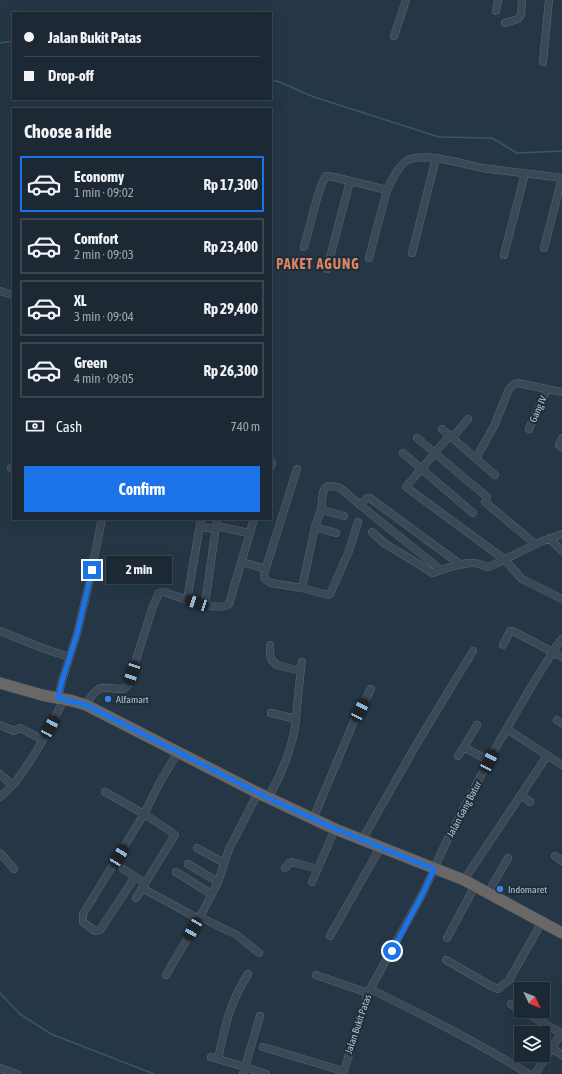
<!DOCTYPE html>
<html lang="en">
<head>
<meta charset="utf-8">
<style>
  body { margin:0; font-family:"Asap Condensed",sans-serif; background:#293540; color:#f1f3f6; height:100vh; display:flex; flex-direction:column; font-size:15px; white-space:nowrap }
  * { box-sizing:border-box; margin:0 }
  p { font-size:13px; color:#a0a6ac }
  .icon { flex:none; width:22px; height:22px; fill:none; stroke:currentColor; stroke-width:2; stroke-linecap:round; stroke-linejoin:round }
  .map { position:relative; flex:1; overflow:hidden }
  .details { position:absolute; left:12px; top:108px; width:260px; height:412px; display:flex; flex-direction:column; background:#1c2934; border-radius:0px; box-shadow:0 4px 16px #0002,0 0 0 1px #3a454f }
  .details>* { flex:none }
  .top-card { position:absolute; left:12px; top:12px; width:260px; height:88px; border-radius:0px; box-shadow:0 4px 16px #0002,0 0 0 1px #3a454f; display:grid; align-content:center; height:88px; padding:0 12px; background:#1c2934 }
  .needle { width:26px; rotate:133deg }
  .tools { position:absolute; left:514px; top:982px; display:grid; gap:8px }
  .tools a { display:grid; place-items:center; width:36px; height:36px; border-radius:0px; background:#1c2934; box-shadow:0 4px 16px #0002,0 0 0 1px #3a454f; font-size:20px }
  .end { position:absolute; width:18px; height:18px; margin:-9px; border:5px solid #1a73e8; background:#fff; box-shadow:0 0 0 2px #fff }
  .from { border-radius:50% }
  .bubble { position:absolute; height:28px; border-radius:0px; background:#1c2934; box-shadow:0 4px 16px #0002,0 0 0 1px #3a454f; font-size:13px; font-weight:700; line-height:28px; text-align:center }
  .car { position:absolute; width:12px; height:24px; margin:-12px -6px; border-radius:5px; box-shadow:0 0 3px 1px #0007; background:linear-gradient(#222 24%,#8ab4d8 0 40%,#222 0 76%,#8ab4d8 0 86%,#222 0) }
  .top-card b { display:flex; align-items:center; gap:14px; height:38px; font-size:15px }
  .top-card b+b { border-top:1px solid #3a454f }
  .top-card i { width:10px; height:10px; background:#f1f3f6 }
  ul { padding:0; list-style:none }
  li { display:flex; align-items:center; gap:12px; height:56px; margin:0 8px 6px; padding:0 4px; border:2px solid #3a454f; border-radius:0px }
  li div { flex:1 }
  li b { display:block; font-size:15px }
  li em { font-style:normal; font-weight:700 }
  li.active { border-color:#1a73e8 }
  li>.icon { width:36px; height:36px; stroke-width:1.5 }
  h2 { padding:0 12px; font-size:18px; line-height:48px }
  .pay { display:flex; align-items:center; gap:10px; height:44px; padding:0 12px; font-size:15px }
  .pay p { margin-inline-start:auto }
  .action { display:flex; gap:8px; margin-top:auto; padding:8px 12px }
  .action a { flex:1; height:46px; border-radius:0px; background:#1a73e8; color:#fff; font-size:16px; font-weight:700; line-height:46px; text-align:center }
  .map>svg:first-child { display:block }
</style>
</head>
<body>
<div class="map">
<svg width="562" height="1074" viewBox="0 0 562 1074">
  <rect width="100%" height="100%" fill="#253746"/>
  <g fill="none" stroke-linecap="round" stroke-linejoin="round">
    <path stroke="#37566e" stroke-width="1.5" d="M0 43 13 41
      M271 81H277L314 97 439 137 492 138 517 153 562 151
      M0 993 20 1014 51 1034 154 1074"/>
    <defs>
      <path id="minor" d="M496 11 498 0
        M505 23 518 19 521 15 522 0
        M394 36 406 0
        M543 62 549 0
        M304 247C308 235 319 183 326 176L334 177 387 190C392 181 398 165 408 160 426 152 463 164 483 168 509 172 536 174 562 178
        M544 248 562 178
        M412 253 436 158
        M504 255 525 173
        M369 258 387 190
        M327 269 350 181
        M0 291 13 295
        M442 429 495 475
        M529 429 547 389
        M450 435 406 487 504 559 522 579 562 599
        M417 438 487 497
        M452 438 468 419
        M562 438 559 445 562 448
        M403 453 473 513
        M476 458 494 426 509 389 514 384 518 383 562 392
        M271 466 272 463
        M11 468 13 469
        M297 469 264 574 265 579 271 583 302 588 328 595 330 594 349 551 358 522
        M485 502 535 544
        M360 505 367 498H370L461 565
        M321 510 344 516
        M216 526 249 533
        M200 527 216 529
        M315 527 336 533
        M372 532 384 543 433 573C445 569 461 562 474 563 479 563 483 566 489 567L540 542 562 534
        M549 538 562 551
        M242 562 266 569
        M302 588 315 527 321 510 323 492 325 488 328 486 338 487 343 490 360 505 441 570
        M187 600 201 519
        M205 605 217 519
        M0 631 45 649 69 657
        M270 645C270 654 269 660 277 665L300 671
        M503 645 510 631H513L562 657
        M58 698 62 681 77 634 88 588 102 519
        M86 705C100 681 101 689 124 689L128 685 153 606 159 593 164 592C179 597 216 613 229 604L254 519
        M271 713 296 719
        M557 720 562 724
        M0 725 14 731 20 728 43 740
        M507 729 562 765
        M464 747 477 725
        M458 756 464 747 489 761
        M0 774 12 785
        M105 792 144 814 170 831 175 835 136 898
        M521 795 530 802
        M0 797C7 791 14 785 19 777 37 753 51 726 64 699
        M268 798C280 777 289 756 294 733 298 710 298 686 302 662
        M313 819 354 721 371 689
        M362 840 419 740 473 651
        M197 848 224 863
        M0 853 14 869
        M555 856 562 861
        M188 864 218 882
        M285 868 289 863 292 862 318 869
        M123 869 145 883
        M176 872 211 894
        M135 877 100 930 95 931 83 922V914L144 814 160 782 178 752
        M464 880 547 756
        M312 882 335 829
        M142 888 199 919
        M488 893 508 858
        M200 917 237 935 259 953
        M330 936 376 855 379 847
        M447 938 475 886
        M446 960 491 986 498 989 509 980 542 922
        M166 975 200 917 218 882 229 849 258 793
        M316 975 368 993
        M370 989C424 1015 478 1043 529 1074
        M511 1004 521 1010
        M523 1011 561 1033
        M260 1016 245 1067 266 1074
        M263 1047 343 1071
        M552 1048 562 1055
        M211 1057 245 1067 243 1074
        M218 1059C225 1026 229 1004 248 974
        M0 1068 17 1074
        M343 1074 368 993 424 891 449 836 495 749 531 687 557 645 562 639
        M535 1074 562 1032"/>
      <path id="trunk" d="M0 683 42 695 73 701 86 705 258 793 335 829 464 880 562 933"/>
    </defs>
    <use href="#minor" stroke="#586672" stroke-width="8"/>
    <use href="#trunk" stroke="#44535f" stroke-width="12"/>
    <use href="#minor" stroke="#3a4955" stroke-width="7"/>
    <use href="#trunk" stroke="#6a6866" stroke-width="11"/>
  </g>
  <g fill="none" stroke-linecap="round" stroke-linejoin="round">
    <path stroke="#1a73e8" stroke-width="5" d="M92 570 77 634 62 681 58 698 86 705 268 798 336 829 434 869 424 891 392 951"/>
  </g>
  <g fill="#3f7fe0" stroke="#1e2e3a" stroke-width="1.5">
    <circle cx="108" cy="699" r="4"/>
    <circle cx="500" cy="889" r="4"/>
  </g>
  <g text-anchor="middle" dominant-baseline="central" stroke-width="4" stroke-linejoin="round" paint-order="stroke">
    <g font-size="10" fill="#b7c3ce" stroke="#1e2e3a">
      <text transform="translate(538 409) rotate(-66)">Gang IV</text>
      <text transform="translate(464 809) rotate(-62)">Jalan Gang Batur</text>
      <text transform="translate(358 1024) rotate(-71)">Jalan Bukit Patas</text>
    </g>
    <g font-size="10" fill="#b7c3ce" stroke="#1e2e3a" text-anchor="start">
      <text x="116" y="699">Alfamart</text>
      <text x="508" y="889">Indomaret</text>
    </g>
    <g font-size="14" font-weight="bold" letter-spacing="1" fill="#df8661" stroke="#1e2e3a">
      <text x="318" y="264">PAKET AGUNG</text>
    </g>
  </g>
</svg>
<div class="tools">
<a><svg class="needle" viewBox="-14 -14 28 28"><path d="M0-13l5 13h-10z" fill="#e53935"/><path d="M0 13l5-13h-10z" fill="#a0a6ac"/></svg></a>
<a><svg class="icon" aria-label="layers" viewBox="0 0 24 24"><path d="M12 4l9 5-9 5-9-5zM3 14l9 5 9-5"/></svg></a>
</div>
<i class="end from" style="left:392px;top:951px"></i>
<i class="end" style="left:92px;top:570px"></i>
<div class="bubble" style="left:106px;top:556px;width:66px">2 min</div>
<i class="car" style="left:197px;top:603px;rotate:288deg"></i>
<i class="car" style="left:132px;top:673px;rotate:198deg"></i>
<i class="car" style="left:360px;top:710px;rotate:27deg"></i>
<i class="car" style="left:50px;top:727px;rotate:29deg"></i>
<i class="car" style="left:489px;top:761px;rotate:26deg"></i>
<i class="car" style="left:119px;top:856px;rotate:32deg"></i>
<i class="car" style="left:193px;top:929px;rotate:210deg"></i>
<div class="top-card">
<b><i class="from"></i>Jalan Bukit Patas</b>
<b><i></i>Drop-off</b>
</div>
<section class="details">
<h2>Choose a ride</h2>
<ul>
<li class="active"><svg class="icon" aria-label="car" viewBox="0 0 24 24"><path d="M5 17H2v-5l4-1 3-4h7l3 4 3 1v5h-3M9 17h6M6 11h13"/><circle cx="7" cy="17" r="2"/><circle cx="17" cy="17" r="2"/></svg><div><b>Economy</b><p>1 min · 09:02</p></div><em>Rp 17,300</em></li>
<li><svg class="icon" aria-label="car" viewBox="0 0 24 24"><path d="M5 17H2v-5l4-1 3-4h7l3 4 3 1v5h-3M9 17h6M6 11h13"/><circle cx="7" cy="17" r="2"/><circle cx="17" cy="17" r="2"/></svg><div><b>Comfort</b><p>2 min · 09:03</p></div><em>Rp 23,400</em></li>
<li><svg class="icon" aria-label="car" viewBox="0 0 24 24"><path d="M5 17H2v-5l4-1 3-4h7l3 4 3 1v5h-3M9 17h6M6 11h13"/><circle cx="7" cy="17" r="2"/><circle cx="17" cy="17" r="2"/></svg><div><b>XL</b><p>3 min · 09:04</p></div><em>Rp 29,400</em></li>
<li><svg class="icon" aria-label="car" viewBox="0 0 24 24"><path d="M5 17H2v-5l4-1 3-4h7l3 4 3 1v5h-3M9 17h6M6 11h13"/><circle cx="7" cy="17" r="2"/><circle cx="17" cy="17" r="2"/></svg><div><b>Green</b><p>4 min · 09:05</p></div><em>Rp 26,300</em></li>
</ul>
<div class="pay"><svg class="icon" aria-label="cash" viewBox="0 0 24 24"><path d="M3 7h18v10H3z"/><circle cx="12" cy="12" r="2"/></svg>Cash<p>740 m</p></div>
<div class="action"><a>Confirm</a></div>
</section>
</div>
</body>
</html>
